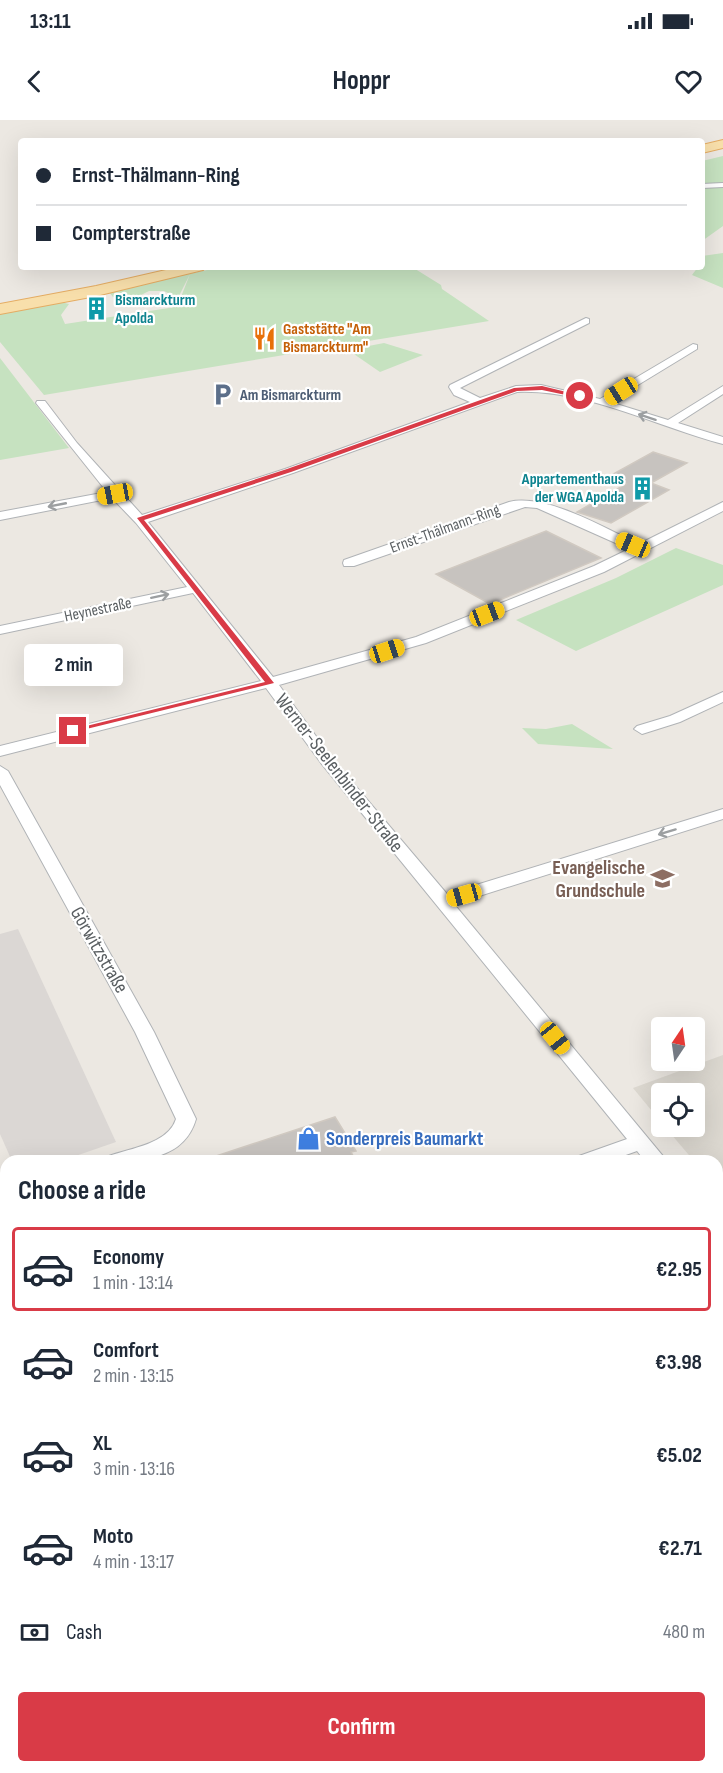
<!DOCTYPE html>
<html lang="en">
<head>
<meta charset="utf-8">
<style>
  body { margin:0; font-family:"Sofia Sans Condensed",sans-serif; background:#f2f2f3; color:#1f2937; height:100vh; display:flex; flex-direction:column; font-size:22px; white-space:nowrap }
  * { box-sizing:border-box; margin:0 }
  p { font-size:20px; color:#747a83 }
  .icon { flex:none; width:33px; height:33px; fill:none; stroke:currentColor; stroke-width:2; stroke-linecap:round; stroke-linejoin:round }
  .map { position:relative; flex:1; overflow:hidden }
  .drawer { position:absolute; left:0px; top:1035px; width:723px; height:618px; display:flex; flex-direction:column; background:#fff; border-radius:18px 18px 0 0; box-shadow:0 6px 24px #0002 }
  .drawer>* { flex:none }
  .hud { position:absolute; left:18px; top:18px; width:687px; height:132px; border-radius:6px; box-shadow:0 6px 24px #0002; display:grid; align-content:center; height:132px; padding:0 18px; background:#fff }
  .needle { width:39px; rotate:13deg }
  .controls { position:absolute; left:651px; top:897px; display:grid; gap:12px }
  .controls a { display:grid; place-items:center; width:54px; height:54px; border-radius:6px; background:#fff; box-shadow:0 6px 24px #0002; font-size:30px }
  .end { position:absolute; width:27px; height:27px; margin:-14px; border:8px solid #d93b47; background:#fff; box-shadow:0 0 0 3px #fff }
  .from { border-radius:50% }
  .bubble { position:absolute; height:42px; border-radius:6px; background:#fff; box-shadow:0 6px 24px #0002; font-size:20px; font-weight:700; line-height:42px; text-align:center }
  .car { position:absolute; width:18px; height:36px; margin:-18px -9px; border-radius:8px; box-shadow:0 0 4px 2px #0007; background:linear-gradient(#f5c518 24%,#345 0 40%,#f5c518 0 76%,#345 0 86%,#f5c518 0) }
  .hud b { display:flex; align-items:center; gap:21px; height:57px; font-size:22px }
  .hud b+b { border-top:2px solid #e0e1e3 }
  .hud i { width:15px; height:15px; background:#1f2937 }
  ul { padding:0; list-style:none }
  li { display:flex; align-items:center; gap:18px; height:84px; margin:0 12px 9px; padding:0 6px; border:3px solid transparent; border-radius:6px }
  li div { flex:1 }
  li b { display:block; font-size:22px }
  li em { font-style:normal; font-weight:700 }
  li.selected { border-color:#d93b47 }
  li>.icon { width:54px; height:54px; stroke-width:1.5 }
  h2 { padding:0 18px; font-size:27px; line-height:72px }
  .pay { display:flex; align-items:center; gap:15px; height:66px; padding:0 18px; font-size:22px }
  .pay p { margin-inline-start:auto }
  .primary-button { display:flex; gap:12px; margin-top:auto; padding:12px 18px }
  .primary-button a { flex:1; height:69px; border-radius:6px; background:#d93b47; color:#fff; font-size:24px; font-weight:700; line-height:69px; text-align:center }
  .status { display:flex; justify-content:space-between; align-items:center; height:42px; padding:0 30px; background:#fff; direction:ltr }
  .status svg { height:16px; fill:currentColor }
  header { display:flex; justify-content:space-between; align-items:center; height:78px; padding:0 18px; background:#fff; font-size:27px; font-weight:700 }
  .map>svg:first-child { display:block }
</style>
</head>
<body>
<div class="status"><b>13:11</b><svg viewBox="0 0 49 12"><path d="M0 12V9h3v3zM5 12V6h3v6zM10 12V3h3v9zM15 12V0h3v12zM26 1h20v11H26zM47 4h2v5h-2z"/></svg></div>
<header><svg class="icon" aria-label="back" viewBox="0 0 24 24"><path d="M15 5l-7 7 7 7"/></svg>Hoppr<svg class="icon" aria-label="heart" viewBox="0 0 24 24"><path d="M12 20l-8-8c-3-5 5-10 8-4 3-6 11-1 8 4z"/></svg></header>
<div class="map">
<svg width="723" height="1653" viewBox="0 0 723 1653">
  <rect width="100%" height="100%" fill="#ece8e2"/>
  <path fill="#dbd7d4" d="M18 809 116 1022 61 1041H12L0 1014V814Z"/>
  <path fill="#dcd8d0" d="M723 935V1076L717 1069V1041H694L665 1007 694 1006V974H662L661 1002 633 968Z"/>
  <path fill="#c6e2c0" d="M723 36V106L702 121V41Z
    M723 133V168L692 155 698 147H702V136Z
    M221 147H412L441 165 442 169 489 201 44 275 0 222V192L61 182 69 184 61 195 65 204 182 186 179 182 190 154 178 178 164 171H149L137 177H113L108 171Z
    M384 223 423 235 380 252 348 230Z
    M0 238 69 328 0 340Z
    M676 428 723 445V465L576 531 516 500 616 458Z
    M572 604 613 629 538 624 522 608 546 609Z"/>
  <path fill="#c7c3bf" stroke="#d0c9c1" stroke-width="1.5" d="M653 332 687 343 651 363 669 370 611 403 577 392 626 364 606 358Z
    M546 411 601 438 490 484 436 454Z
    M335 997 356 1031 351 1032 356 1041H213V1037Z"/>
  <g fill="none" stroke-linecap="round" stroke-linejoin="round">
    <defs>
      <path id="street" d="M723 63V67L702 68V64Z
        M586 198 589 199V203L460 268 480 278 516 266 541 265 600 279 693 224 697 225V229L610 282 668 300 723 266V274L678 303 723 317V324C657 307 586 269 517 272L293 353 148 402 273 557 416 517 594 446 629 429 537 388 525 387 354 446H344L343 443 344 440 509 382C546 373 604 408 639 424L723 382V391L604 452 426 523 279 565 331 637 447 774 723 689V699L454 784 667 1041H645L637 1031 609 1041H576L579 1036 627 1019 321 643 266 568 0 636V626L261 561 193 473 0 514V506L187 467 136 403 112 378 0 400V392L107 372 36 283 37 281H45L77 323 142 395 285 349 470 282 454 275 449 267 450 265Z
        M723 572V582L680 602 642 614 634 609 637 606 670 596Z
        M0 646 8 651 154 912 196 999C184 1040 142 1041 106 1041L109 1036C131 1028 168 1024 176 999L135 912 0 665Z
        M6 1069V1085L0 1087V1071Z
        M717 1106 723 1107V1131L717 1129Z
        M723 1131V1150L717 1152V1133Z
        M471 1647H500L502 1653H473Z"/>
      <path id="secondary" d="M723 1616V1653H637L640 1647H717V1617Z"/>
      <path id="primary" d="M723 20V28L702 33V25Z
        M179 147H206L203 150 96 176 0 194V184L96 166Z"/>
    </defs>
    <use href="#street" stroke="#b0b3b6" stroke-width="2"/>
    <use href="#secondary" stroke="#afb3b6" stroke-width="1"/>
    <use href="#primary" stroke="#e4ac63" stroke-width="2"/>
    <use href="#street" fill="#fff" fill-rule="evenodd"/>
    <use href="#secondary" fill="#fff" fill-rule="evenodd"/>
    <use href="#primary" fill="#f8dfab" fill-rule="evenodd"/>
  </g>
  <defs><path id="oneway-shaft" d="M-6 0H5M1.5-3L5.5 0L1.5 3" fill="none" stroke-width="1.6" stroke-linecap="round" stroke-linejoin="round" transform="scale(1.5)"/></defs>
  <g stroke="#9c9fa1">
    <use href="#oneway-shaft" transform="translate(647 297) rotate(-162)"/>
    <use href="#oneway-shaft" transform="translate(57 385) rotate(169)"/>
    <use href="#oneway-shaft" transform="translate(160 476) rotate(-12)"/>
    <use href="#oneway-shaft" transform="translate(667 712) rotate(163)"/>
  </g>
  <path fill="#d93b47" d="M542 266 583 276 580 278 542 270 517 271 291 352 144 400 274 563 70 613V610L265 562 137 398 287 349 514 268Z"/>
  <defs>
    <symbol id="building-bare" viewBox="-9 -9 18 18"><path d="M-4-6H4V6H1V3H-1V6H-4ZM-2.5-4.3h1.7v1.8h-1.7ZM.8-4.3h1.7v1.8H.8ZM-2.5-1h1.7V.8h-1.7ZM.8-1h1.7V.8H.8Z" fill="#0f9aa8" stroke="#fff" stroke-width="2.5" paint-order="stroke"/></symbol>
    <symbol id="restaurant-bare" viewBox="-9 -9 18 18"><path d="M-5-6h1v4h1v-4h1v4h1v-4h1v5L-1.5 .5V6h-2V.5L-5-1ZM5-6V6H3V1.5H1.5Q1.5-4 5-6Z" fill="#e8710a" stroke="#fff" stroke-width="2.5" paint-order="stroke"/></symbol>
    <symbol id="parking-bare" viewBox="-9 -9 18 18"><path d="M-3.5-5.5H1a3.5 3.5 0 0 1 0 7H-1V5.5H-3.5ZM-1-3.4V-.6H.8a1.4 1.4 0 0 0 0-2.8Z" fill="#5c6f8a" stroke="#fff" stroke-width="2.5" paint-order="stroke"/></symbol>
    <symbol id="school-bare" viewBox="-9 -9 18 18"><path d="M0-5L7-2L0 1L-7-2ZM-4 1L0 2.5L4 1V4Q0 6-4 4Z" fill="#8d6e63" stroke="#fff" stroke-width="2.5" paint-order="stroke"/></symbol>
    <symbol id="shop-bare" viewBox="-9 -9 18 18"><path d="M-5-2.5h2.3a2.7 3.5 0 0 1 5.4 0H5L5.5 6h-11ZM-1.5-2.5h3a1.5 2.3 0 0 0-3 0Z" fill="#3f7fe0" stroke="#fff" stroke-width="2.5" paint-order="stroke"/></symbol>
  </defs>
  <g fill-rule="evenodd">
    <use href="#building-bare" x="80" y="172" width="33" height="33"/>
    <use href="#restaurant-bare" x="248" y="202" width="33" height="33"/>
    <use href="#parking-bare" x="206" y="258" width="33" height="33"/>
    <use href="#building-bare" x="626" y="352" width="33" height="33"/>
    <use href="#school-bare" x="646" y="742" width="33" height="33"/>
    <use href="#shop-bare" x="292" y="1002" width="33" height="33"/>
  </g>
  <g text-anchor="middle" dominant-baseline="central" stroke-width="4.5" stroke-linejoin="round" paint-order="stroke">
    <g font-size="16" font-weight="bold" fill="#0d838f" stroke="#fff" text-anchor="start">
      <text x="115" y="180">Bismarckturm<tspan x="115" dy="18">Apolda</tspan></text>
      <text x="624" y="359" text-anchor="end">Appartementhaus<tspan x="624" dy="18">der WGA Apolda</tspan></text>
    </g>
    <g font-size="16" font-weight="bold" fill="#c56008" stroke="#fff" text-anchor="start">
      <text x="283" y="209">Gaststätte "Am<tspan x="283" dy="18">Bismarckturm"</tspan></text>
    </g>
    <g font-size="16" font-weight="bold" fill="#4e5e75" stroke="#fff" text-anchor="start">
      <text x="240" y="275">Am Bismarckturm</text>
    </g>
    <g font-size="16" fill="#5a5f62" stroke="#fff">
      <text transform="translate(445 409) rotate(-20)">Ernst-Thälmann-Ring</text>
      <text transform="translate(98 490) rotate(-12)">Heynestraße</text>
    </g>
    <g font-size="20" fill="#5a5f62" stroke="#fff">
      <text transform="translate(339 653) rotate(52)">Werner-Seelenbinder-Straße</text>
      <text transform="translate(99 830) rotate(60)">Görwitzstraße</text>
    </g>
    <g font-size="20" font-weight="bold" fill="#785e54" stroke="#fff" text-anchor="end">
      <text x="645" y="748">Evangelische<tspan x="645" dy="23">Grundschule</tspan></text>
    </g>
    <g font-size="20" font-weight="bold" fill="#366cbe" stroke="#fff" text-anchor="start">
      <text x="326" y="1019">Sonderpreis Baumarkt</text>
    </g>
  </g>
</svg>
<div class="controls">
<a><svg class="needle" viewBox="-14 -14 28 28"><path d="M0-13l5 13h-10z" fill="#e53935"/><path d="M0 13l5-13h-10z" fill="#747a83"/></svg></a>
<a><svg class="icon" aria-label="locate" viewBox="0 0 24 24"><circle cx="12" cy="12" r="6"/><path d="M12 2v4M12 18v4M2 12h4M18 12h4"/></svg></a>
</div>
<i class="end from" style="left:580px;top:276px"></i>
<i class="end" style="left:73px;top:611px"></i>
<div class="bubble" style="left:24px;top:524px;width:99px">2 min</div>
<i class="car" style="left:621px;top:271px;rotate:238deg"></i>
<i class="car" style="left:115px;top:374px;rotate:259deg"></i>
<i class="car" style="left:633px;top:425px;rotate:293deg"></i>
<i class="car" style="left:487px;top:494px;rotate:69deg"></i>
<i class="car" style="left:387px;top:531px;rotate:72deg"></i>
<i class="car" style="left:464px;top:775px;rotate:254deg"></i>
<i class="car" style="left:555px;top:918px;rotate:141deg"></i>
<div class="hud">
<b><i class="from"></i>Ernst-Thälmann-Ring</b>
<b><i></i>Compterstraße</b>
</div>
<section class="drawer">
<h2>Choose a ride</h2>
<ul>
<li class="selected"><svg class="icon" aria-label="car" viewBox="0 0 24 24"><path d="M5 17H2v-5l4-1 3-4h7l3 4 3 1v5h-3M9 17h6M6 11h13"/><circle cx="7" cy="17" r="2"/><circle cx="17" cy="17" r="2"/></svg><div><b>Economy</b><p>1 min · 13:14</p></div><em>€2.95</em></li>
<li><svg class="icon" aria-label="car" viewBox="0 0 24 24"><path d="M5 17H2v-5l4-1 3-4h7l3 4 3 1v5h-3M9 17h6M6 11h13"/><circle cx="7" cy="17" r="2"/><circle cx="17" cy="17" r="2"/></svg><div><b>Comfort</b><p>2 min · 13:15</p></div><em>€3.98</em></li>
<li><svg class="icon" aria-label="car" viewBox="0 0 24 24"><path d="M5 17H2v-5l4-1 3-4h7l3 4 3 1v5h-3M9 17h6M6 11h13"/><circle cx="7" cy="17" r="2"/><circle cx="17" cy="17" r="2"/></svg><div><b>XL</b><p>3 min · 13:16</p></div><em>€5.02</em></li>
<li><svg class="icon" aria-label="car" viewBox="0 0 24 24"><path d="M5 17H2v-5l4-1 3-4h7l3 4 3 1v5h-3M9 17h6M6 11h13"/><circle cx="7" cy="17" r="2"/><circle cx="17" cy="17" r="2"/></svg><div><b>Moto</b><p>4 min · 13:17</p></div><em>€2.71</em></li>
</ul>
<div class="pay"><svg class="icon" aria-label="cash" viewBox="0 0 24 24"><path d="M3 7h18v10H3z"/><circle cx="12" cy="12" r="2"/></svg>Cash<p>480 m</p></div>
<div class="primary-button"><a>Confirm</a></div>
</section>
</div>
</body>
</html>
